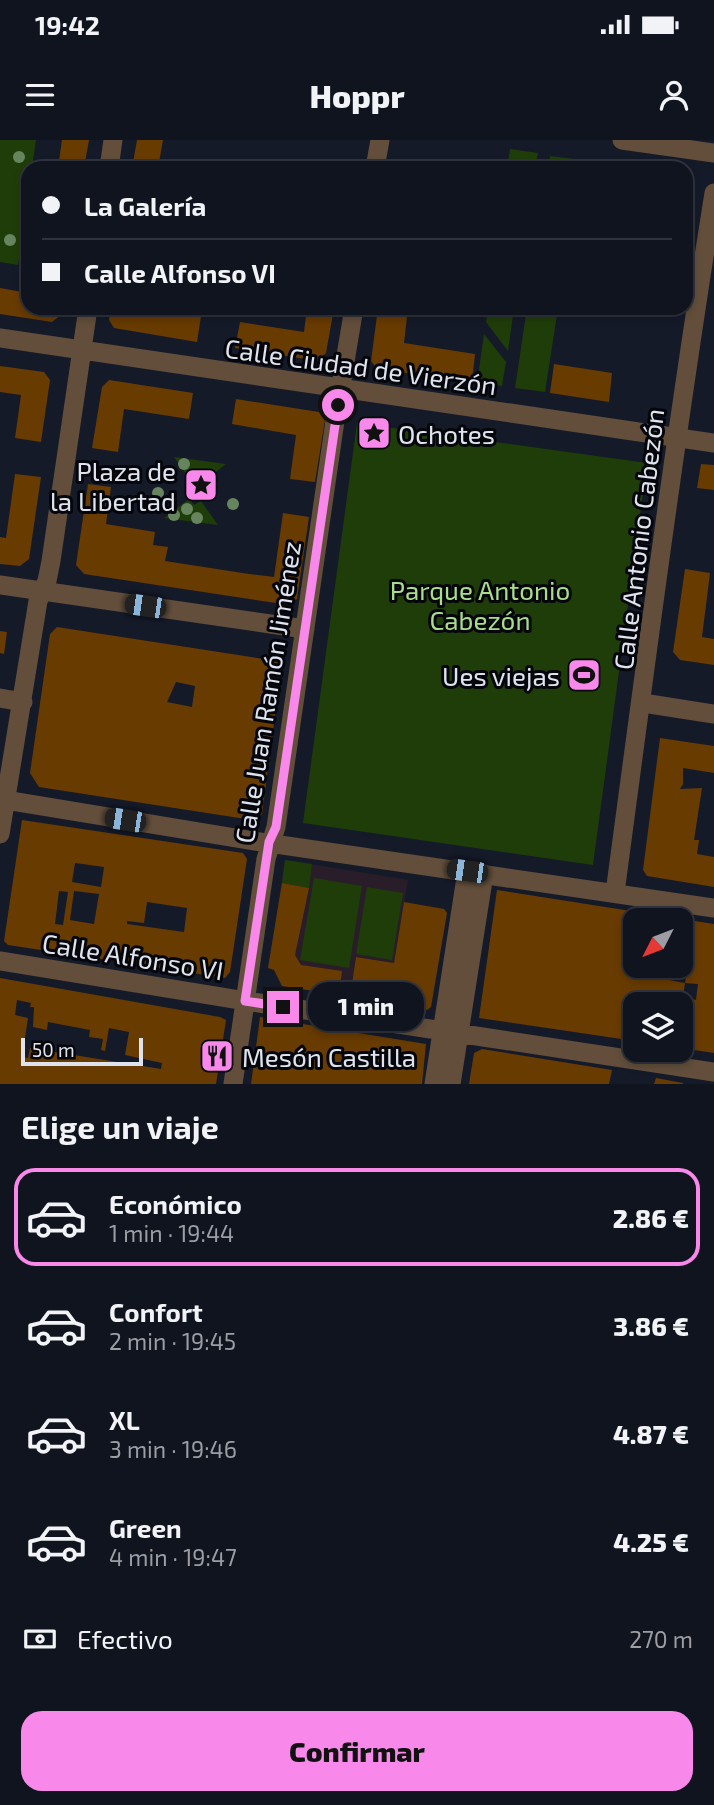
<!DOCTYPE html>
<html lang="es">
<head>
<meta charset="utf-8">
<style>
  body { margin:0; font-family:"Exo 2",sans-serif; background:#1e212c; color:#f1f3f6; height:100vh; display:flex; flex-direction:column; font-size:26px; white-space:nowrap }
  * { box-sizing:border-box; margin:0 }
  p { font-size:23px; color:#9c9ea4 }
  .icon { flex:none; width:38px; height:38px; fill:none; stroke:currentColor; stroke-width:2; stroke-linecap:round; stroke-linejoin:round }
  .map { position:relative; height:944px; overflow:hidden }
  .sheet { display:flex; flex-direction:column; background:#10141f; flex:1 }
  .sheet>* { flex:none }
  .banner { position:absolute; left:21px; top:21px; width:672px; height:154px; border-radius:21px; box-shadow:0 4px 10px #0003,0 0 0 2px #30333d; display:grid; align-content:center; height:154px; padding:0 21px; background:#10141f }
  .needle { width:46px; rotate:228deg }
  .buttons { position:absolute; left:623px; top:768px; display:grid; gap:14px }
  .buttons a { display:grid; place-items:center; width:70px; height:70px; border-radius:14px; background:#10141f; box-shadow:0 4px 10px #0003,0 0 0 2px #30333d; font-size:35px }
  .scale { position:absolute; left:21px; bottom:18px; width:122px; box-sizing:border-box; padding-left:7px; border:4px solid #dee3ed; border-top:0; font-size:19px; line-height:24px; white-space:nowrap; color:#dee3ed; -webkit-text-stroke:5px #04060b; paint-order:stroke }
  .end { position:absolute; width:32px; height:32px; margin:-16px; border:9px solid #f888e9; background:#111; box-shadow:0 0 0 4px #111 }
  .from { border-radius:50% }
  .bubble { position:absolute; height:49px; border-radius:21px; background:#10141f; box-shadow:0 4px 10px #0003,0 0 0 2px #30333d; font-size:23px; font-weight:800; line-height:49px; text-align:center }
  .car { position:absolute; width:21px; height:42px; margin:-21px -10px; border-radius:9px; box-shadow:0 0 5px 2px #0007; background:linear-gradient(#222 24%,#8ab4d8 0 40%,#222 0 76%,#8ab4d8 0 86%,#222 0) }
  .banner b { display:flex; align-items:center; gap:24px; height:66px; font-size:26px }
  .banner b+b { border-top:2px solid #30333d }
  .banner i { width:18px; height:18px; background:#f1f3f6 }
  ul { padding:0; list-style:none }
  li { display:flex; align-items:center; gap:21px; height:98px; margin:0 14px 10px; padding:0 7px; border:4px solid transparent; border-radius:21px }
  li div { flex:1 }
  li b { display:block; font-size:26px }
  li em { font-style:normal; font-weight:800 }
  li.selected { border-color:#f888e9 }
  li>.icon { width:63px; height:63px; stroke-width:1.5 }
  h2 { padding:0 21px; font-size:32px; line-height:84px }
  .pay { display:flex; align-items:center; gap:18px; height:77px; padding:0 21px; font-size:26px }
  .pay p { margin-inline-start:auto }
  .button { display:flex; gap:14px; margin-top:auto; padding:14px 21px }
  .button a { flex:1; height:80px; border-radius:21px; background:#f888e9; color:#111; font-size:28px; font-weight:800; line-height:80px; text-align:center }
  .status { display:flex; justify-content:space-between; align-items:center; height:49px; padding:0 35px; background:#10141f; direction:ltr }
  .status svg { height:19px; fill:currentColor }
  header { display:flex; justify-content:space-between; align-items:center; height:91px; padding:0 21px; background:#10141f; font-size:32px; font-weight:800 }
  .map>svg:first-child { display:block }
</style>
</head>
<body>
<div class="status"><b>19:42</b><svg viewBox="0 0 49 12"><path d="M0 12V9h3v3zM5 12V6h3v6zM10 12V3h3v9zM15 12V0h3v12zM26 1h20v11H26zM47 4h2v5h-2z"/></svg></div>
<header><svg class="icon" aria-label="menu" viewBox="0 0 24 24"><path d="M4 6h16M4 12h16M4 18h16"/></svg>Hoppr<svg class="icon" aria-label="person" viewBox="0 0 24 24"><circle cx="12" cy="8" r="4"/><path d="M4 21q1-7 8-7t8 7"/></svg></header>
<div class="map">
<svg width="714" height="944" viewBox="0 0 714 944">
  <rect width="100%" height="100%" fill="#151a29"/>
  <path fill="#291d2a" d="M285 720 408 740 394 823 356 817 350 857 282 846 274 830 268 828Z"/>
  <path fill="#1f3d09" d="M0 0H36L32 28H28V57L18 125 0 122Z
    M510 9 538 13 535 28H507Z
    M550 16 582 20 581 28H548Z
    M488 168H514L508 211 486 182Z
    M527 168H558L545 252 515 248Z
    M484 194 506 222 502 246 477 243Z
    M357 283 647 323 593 725 303 683Z
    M174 317 226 324 203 342 198 336 191 341Z
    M189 359 194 365 201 361 218 385 164 378Z
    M285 720 312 724 309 748 282 743Z
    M314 738 362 746 349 828 300 820Z
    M367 747 403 753 392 820 356 814Z"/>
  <path fill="#683b00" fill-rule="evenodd" d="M62 0H89L84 28H58Z
    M137 0H163L158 28H132Z
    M588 21 628 26V28H587Z
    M0 148 28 153V168H62L61 175 52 182 0 174Z
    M111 168H153L201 176 197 202 114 188 109 180Z
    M307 168H334L326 213 318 221 235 208 240 182 304 192Z
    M378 168H408L404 203 475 214 472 242 377 229 371 221Z
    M554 224 612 233 609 262 550 253Z
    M0 226 44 232 50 240 41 302 15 298 21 255 0 252Z
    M109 240 193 253 189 279 124 269 118 312 92 308 102 247Z
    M236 259 319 272 325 280 315 342 290 339 296 295 232 284Z
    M701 324 714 325V350L697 348Z
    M15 334 41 337 29 419 20 426 0 424V397L6 398Z
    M88 344 111 347 106 384 155 392 153 405 168 407 165 421 249 434 274 437 283 373 309 377 297 459 289 465 84 434 76 425Z
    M685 429 710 433 702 497 714 499V525L680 520 673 512Z
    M57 487 277 521 281 529 262 674 252 680 39 647 30 633 50 494ZM176 542 195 546 192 567 167 562Z
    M0 491 7 492 4 514 0 513Z
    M660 598 714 606V633L683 628V644L680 649 702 648 694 700H699L697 714 714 717V747L647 736 643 730Z
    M22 680 243 713 247 719 230 832 225 838 8 805 4 801ZM75 723 104 727 101 747 72 742ZM59 751 68 752 63 785 55 784ZM74 751 99 754 94 784 70 780ZM147 762 187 768 184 792 127 784V781L144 783Z
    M282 743 309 748 295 815 301 825 342 831 339 855 282 846 274 830 268 828Z
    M497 750 714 784V913L681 908V864H635V901L479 878ZM635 780H681V826L671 827 687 830 685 843 638 834 640 826H635ZM685 843 698 844 696 860 683 857Z
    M404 762 444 769 447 773 431 867 427 870 350 857 356 817 394 823Z
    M0 838 220 877 226 880 216 944H0ZM17 860 31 863 30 867H34L33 887 47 890 48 882 90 890 89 897 103 899 101 910 105 911 109 888 129 892 125 915 162 923 161 929 30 908 28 918 22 917 28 878 15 875Z
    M260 877 426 904 422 944H251Z
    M482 909 612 930 609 944H469L474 913Z
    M656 938 683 943V944H654Z"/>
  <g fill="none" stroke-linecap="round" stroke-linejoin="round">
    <path stroke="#624e3b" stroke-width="19" d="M622 0 714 13
      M109 28 113 0
      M375 28 380 0
      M0 198 714 303
      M0 445 305 489
      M0 558 23 562
      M643 563 714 574
      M0 659 254 701 714 768
      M0 694 38 461 47 441 51 421 88 168
      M615 753C646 519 677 285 714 53
      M0 821 259 863 714 932
      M233 944 266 719 276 687 335 281 354 168
      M434 944 467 731
      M451 944 484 734"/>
  </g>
  <g fill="#66855f">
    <circle cx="19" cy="17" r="6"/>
    <circle cx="10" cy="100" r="6"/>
    <circle cx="184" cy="324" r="6"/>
    <circle cx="204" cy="338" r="6"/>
    <circle cx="158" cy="353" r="6"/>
    <circle cx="233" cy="364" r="6"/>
    <circle cx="187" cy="369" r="6"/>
    <circle cx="174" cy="375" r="6"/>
    <circle cx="197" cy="378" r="6"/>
  </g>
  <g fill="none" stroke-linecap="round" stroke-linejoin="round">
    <path stroke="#f888e9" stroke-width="9" d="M283 867 245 861 269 702 276 687 338 265"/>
  </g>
  <defs>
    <symbol id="sight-square" viewBox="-11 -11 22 22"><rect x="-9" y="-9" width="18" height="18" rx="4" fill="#f888e9" stroke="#04060b"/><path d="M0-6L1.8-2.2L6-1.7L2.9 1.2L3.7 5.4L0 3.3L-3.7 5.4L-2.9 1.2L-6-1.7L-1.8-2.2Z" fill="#111"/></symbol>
    <symbol id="stadium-square" viewBox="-11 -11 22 22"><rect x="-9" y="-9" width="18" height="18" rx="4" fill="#f888e9" stroke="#04060b"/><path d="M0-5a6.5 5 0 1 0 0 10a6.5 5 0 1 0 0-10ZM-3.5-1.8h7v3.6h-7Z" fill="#111"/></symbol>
    <symbol id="restaurant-square" viewBox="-11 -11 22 22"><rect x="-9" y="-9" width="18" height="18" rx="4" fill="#f888e9" stroke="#04060b"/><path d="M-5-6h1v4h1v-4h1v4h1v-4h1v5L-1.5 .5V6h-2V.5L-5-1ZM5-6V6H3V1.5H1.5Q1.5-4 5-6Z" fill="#111"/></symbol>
  </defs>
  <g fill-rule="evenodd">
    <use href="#sight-square" x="355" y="274" width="38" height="38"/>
    <use href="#sight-square" x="182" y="326" width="38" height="38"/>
    <use href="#stadium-square" x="565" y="516" width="38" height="38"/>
    <use href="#restaurant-square" x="198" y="897" width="38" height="38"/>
  </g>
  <g text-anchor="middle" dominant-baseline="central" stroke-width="6" stroke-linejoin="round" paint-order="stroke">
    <g font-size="26" fill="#dee3ed" stroke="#04060b">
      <text transform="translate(361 226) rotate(8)">Calle Ciudad de Vierzón</text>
      <text transform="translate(638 399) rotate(-83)">Calle Antonio Cabezón</text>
      <text transform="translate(267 552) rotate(-81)">Calle Juan Ramón Jiménez</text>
      <text transform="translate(133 816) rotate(9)">Calle Alfonso VI</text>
    </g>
    <g font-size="26" fill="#dee3ed" stroke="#04060b" text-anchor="start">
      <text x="398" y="293">Ochotes</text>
      <text x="176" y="330" text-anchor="end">Plaza de<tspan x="176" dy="30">la Libertad</tspan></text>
      <text x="560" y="535" text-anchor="end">Ues viejas</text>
      <text x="242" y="916">Mesón Castilla</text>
    </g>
    <g font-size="26" fill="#a9dd8c" stroke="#04060b">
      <text x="480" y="449">Parque Antonio<tspan x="480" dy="30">Cabezón</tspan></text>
    </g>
  </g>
</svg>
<div class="buttons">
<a><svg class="needle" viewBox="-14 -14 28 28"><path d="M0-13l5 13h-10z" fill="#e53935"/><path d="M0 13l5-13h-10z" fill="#9c9ea4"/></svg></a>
<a><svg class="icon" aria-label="layers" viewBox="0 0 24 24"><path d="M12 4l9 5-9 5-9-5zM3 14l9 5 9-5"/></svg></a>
</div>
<div class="scale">50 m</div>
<i class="end from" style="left:338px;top:265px"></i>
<i class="end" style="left:283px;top:867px"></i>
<div class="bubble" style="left:308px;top:842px;width:116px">1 min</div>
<i class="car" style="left:145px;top:466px;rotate:278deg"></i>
<i class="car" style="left:125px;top:680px;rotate:279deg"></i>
<i class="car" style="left:467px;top:731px;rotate:278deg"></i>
<div class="banner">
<b><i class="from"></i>La Galería</b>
<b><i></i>Calle Alfonso VI</b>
</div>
</div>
<section class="sheet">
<h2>Elige un viaje</h2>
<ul>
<li class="selected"><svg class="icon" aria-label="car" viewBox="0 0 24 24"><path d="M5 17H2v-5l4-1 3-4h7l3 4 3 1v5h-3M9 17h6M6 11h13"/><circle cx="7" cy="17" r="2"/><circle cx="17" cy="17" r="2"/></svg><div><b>Económico</b><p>1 min · 19:44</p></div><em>2.86 €</em></li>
<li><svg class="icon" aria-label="car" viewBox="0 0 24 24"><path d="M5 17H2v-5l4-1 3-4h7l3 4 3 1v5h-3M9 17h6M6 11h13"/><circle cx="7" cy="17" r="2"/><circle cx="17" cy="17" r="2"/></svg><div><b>Confort</b><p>2 min · 19:45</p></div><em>3.86 €</em></li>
<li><svg class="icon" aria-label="car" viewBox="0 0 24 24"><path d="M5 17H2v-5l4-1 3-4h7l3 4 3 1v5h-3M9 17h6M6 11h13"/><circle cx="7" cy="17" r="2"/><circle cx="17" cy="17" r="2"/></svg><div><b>XL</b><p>3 min · 19:46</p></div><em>4.87 €</em></li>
<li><svg class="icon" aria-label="car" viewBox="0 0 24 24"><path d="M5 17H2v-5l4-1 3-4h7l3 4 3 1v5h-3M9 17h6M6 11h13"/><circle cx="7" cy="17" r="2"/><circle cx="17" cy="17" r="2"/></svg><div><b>Green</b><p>4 min · 19:47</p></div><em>4.25 €</em></li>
</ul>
<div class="pay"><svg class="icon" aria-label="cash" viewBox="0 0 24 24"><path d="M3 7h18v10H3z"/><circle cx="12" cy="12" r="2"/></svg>Efectivo<p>270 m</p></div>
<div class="button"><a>Confirmar</a></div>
</section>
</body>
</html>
